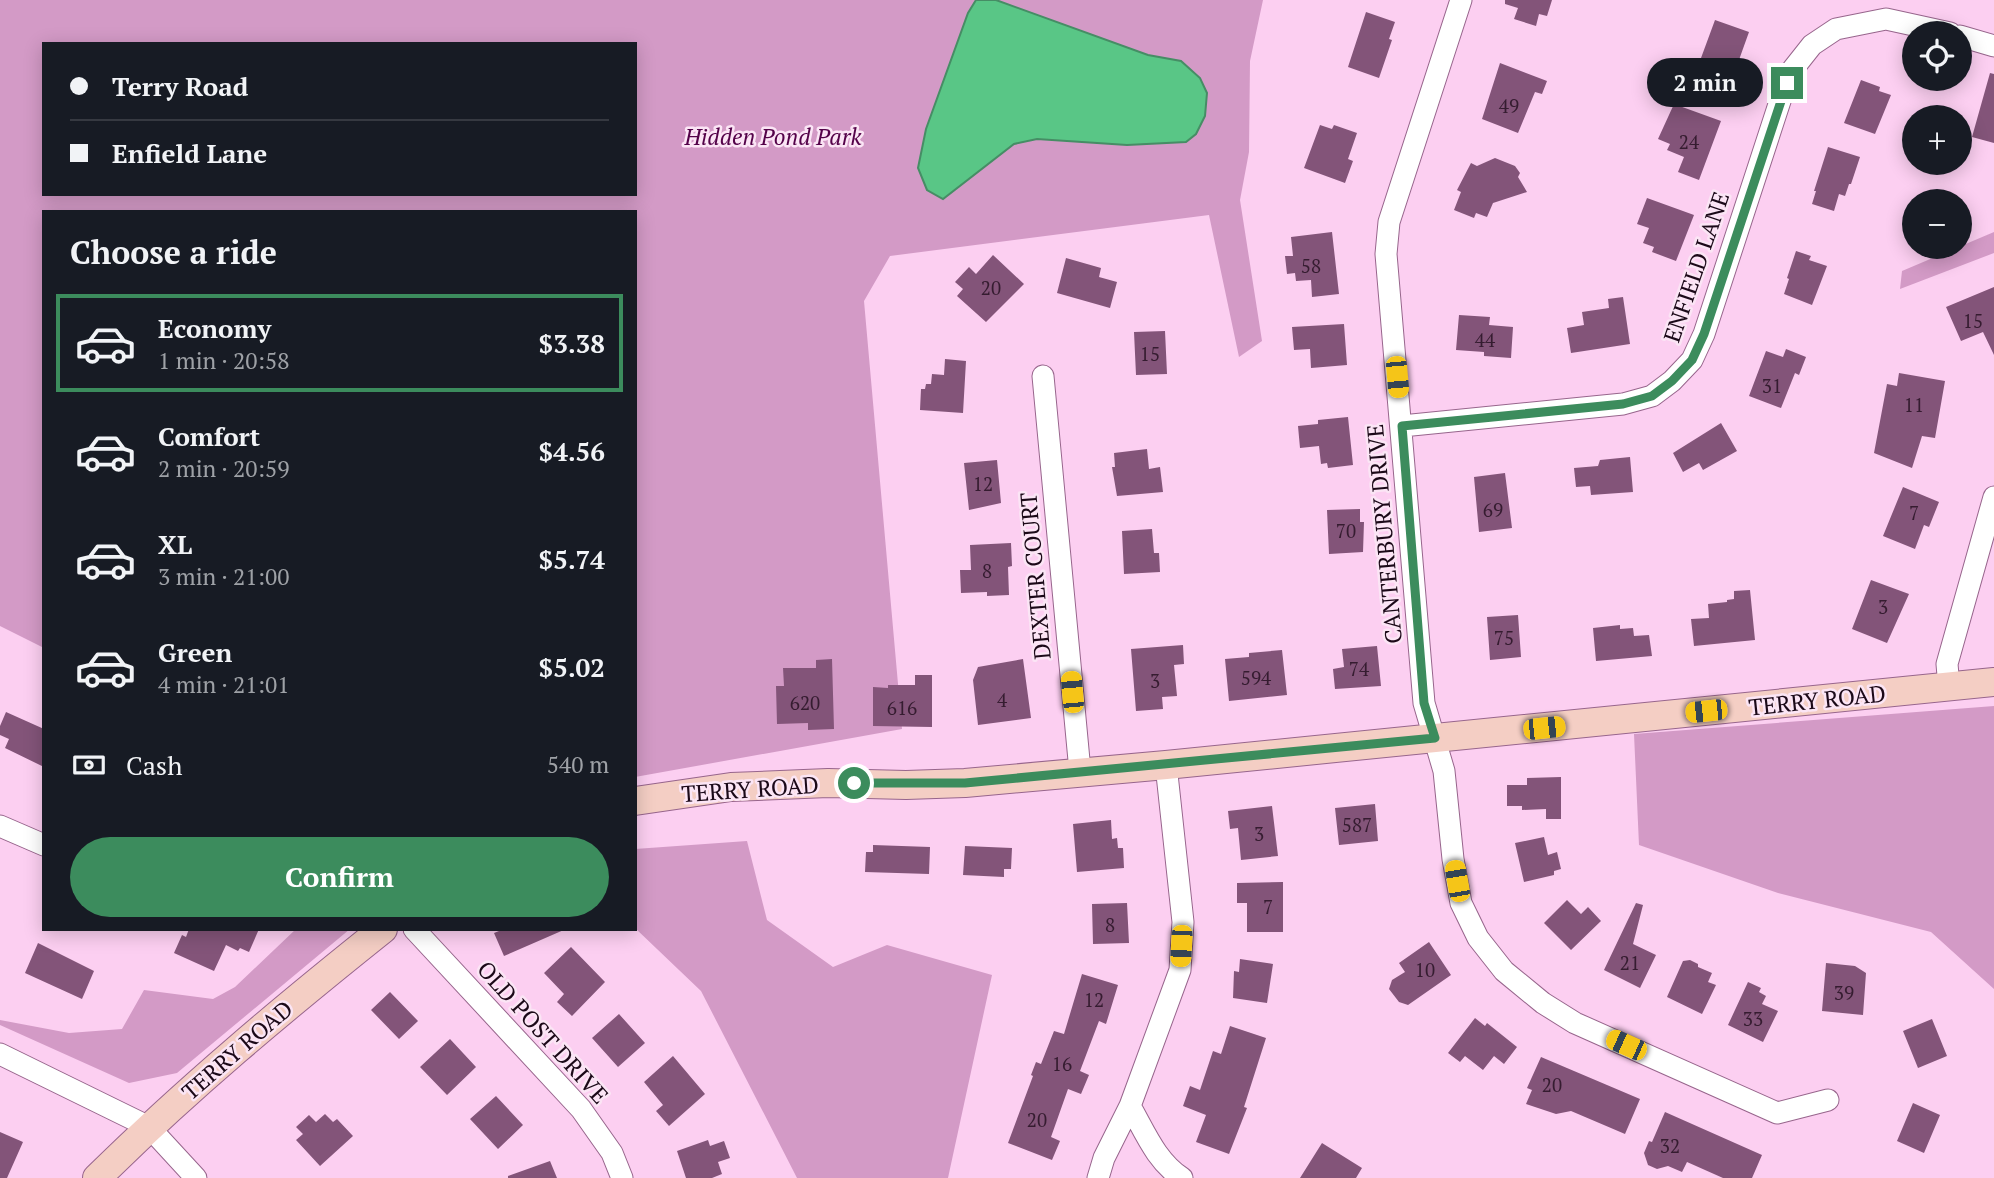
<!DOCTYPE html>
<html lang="en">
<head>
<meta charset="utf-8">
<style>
  body { margin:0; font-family:"PT Serif",serif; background:#20242c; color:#f1f3f6; height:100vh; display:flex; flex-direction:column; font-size:26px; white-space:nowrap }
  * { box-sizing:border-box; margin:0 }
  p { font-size:23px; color:#9ea1a6 }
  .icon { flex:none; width:38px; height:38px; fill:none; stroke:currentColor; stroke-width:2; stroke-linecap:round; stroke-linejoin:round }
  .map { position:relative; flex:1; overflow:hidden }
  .sheet { position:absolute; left:42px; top:210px; width:595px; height:721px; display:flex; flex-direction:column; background:#171b24; border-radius:0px; box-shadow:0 4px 18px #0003 }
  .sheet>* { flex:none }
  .banner { position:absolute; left:42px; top:42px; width:595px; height:154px; border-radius:0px; box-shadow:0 4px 18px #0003; display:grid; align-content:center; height:154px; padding:0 28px; background:#171b24 }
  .controls { position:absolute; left:1902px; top:21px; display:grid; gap:14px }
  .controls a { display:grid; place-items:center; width:70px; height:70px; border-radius:50%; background:#171b24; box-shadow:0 4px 18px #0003; font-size:35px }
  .end { position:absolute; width:32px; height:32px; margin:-16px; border:9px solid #3c8c5d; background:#fff; box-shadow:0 0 0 4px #fff }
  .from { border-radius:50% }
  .bubble { position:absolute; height:49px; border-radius:24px; background:#171b24; box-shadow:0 4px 18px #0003; font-size:23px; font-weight:700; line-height:49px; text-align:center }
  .car { position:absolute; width:21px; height:42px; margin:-21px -10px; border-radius:9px; box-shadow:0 0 5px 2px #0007; background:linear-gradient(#f5c518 24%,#345 0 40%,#f5c518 0 76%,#345 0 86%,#f5c518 0) }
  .banner b { display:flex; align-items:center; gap:24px; height:66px; font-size:26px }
  .banner b+b { border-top:2px solid #363941 }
  .banner i { width:18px; height:18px; background:#f1f3f6 }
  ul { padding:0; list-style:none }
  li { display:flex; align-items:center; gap:21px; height:98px; margin:0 14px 10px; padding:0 14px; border:4px solid transparent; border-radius:0px }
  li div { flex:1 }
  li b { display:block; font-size:26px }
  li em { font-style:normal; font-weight:700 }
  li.on { border-color:#3c8c5d }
  li>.icon { width:63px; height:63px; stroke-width:1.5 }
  h2 { padding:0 28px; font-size:32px; line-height:84px }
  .pay { display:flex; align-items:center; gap:18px; height:77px; padding:0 28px; font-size:26px }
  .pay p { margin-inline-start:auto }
  .action { display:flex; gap:14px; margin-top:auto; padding:14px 28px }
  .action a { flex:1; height:80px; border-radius:42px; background:#3c8c5d; color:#fff; font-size:28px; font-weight:700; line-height:80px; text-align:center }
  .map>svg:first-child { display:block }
</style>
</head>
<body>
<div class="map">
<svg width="1994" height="1178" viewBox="0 0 1994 1178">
  <rect width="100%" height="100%" fill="#fccff1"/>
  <path fill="#d39ac6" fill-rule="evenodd" d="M0 0H1263L1250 61 1249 152 1240 200 1262 341 1239 357 1209 215 890 256 864 301 902 729 635 777V212H44V648L0 626ZM44 44H635V194H44Z
    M1994 232V253L1900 289 1902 271Z
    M1994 706V989L1931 932 1778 893 1639 845 1634 734Z
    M747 841 767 920 833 967 887 945 992 975 948 1178H797L701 991 635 928V849Z
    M296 929H350L177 1073 129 1083 0 1025V1020L69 1033 122 1029 144 990 213 999 235 987Z"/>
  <path fill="#59c686" stroke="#468d65" stroke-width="2" d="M976 0H996L1148 55 1181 61 1200 78 1207 93 1205 116 1196 134 1186 142 1127 145 1037 139 1014 144 943 199 927 190 918 168 926 129 968 13Z"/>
  <path fill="#835479" d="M1505 0H1552L1547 16 1539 14 1536 26 1514 19 1518 8 1505 4Z
    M1366 12 1395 22 1389 39 1392 40 1379 78 1348 67Z
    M1715 20 1749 32 1735 71 1701 58Z
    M1500 63 1547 81 1542 94 1535 92 1518 133 1482 119Z
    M1990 73 1994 74V143L1972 137Z
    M1861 80 1880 87 1879 91 1891 95 1875 134 1844 123Z
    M1674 104 1721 121 1699 180 1678 172 1684 157 1667 150 1670 144 1658 139Z
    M1320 125 1332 129 1334 125 1357 133 1348 159 1353 161 1345 183 1304 168Z
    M1828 147 1860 157 1851 184H1849L1845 196 1839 194 1834 211 1812 204 1816 191H1814Z
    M1495 158 1515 166 1520 173 1518 177 1527 192 1493 203 1487 217 1476 213 1474 218 1454 210 1461 192 1457 190 1471 163 1477 166Z
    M1647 198 1694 215 1676 261 1652 252 1654 247 1643 243 1649 228 1637 224Z
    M1332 232 1339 294 1312 297 1311 280 1296 281 1295 273 1287 274 1285 256H1293L1291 237Z
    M1796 251 1811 256 1809 260 1827 266 1812 305 1784 294 1789 279 1787 278Z
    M993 255 1024 284 986 322 957 296 963 289 955 282 969 267 976 274Z
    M1066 258 1101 268 1099 277 1117 282 1110 308 1057 293Z
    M1994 287V355L1983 332 1961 341 1946 307Z
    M1623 297 1630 344 1571 353 1567 328 1584 325 1582 312 1609 308 1608 299Z
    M1459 315 1490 317 1489 325 1513 327 1511 358 1484 356V352L1456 350Z
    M1344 324 1347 365 1311 368 1310 349 1294 350 1292 327Z
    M1165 331 1167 374 1136 375 1134 332Z
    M1786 349 1806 357 1799 375 1795 373 1781 408 1749 396 1766 351 1783 357Z
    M945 359 966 361 963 413 920 410 921 389H925L926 384H931L932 374 944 375Z
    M1899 373 1945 381 1935 438 1922 436 1912 468 1874 453 1887 384 1897 386Z
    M1348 417 1353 465 1328 468 1327 463 1321 464 1319 446 1300 448 1298 426 1318 424V420Z
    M1721 423 1737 451 1703 470 1699 463 1683 472 1673 453Z
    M1147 449 1149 469 1160 467 1163 492 1117 496 1112 467H1115L1114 453Z
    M1630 457 1633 492 1591 495 1590 486 1576 487 1574 468 1598 466 1600 460Z
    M997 460 1001 503 969 510 964 463Z
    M1505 473 1512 528 1479 532 1474 477Z
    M1903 487 1939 502 1929 527 1924 525 1915 549 1883 536Z
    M1360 509V522H1364L1363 552 1329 554 1327 510Z
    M1152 529 1154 553H1159L1160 572 1124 574 1122 531Z
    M1011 543 1012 566 1008 567 1009 595 987 596V592L961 593 960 570H971L970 545Z
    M1871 580 1909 594 1887 643 1852 629Z
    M1750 590 1755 640 1694 646 1691 619 1709 618 1708 604 1727 602V600L1734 599V591Z
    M1518 615 1521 657 1490 660 1487 617Z
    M1620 625V629L1633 628 1634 636 1649 635 1652 656 1596 661 1593 628Z
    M1183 645 1184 664 1174 665 1177 696 1162 697 1163 709 1136 711 1131 649Z
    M1377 646 1381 686 1335 689 1333 669 1344 667 1342 649Z
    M1282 650 1287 695 1229 701 1225 659 1249 657V653Z
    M832 659 834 729 808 730V723L777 724 776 686H784L783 668H816V660Z
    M1023 659 1031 718 978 725 973 680 978 667Z
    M915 675H932V727L873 726V687L888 688V685H915Z
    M6 712 44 729V767L5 748 9 739 0 735V726Z
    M1561 777V819H1546V809L1522 810V806H1507V785H1527V778Z
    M1375 804 1378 841 1339 845 1335 808Z
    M1272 806 1278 856 1241 860 1238 828 1230 829 1228 811Z
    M1111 820 1112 839 1117 838 1118 848H1123L1124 868 1077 872 1073 824Z
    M1544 837 1548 855 1557 852 1561 869 1554 871V875L1524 882 1515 843Z
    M873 845 930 847 929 874 865 872 866 852H873Z
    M965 846 1012 848 1011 869H1004V877L963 875Z
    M1283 882V932H1247V903H1237V883Z
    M1567 900 1581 914 1588 907 1601 921 1571 950 1544 923Z
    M1127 903 1129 943 1093 944 1092 904Z
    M1636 903 1643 905 1633 944 1656 955 1640 988 1604 970Z
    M189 929H259L249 952 240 948 238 951 226 945 214 971 174 953 182 935 186 937Z
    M504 929H566L504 956 494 933Z
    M1429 942 1451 975 1408 1005 1399 1002 1389 989 1392 980 1405 972 1399 963Z
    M38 943 94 971 82 999 25 973Z
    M571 947 605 982 572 1016 557 1002 564 994 544 973Z
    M1240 959 1273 964 1267 1003 1233 998 1234 971 1239 972Z
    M1690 960 1698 964V967L1712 973 1708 982 1716 985 1702 1014 1667 997 1683 961Z
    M1826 963 1855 966 1866 973 1863 1015 1822 1011Z
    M1082 974 1118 985 1106 1024 1099 1021 1080 1071 1089 1075 1081 1094 1068 1089 1051 1137 1060 1141 1052 1160 1008 1143 1033 1076 1031 1075 1036 1062 1041 1064 1054 1031 1064 1034Z
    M1748 982 1761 988 1759 992 1766 996 1762 1004 1778 1011 1763 1042 1728 1025Z
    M390 992 418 1021 399 1039 371 1010Z
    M619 1014 645 1043 618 1067 592 1038Z
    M1475 1018 1485 1026 1487 1023 1517 1047 1504 1064 1494 1056 1483 1070 1465 1056 1460 1062 1448 1053Z
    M1932 1019 1947 1056 1918 1068 1903 1031Z
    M1230 1026 1266 1038 1244 1107 1247 1108 1229 1154 1196 1142 1206 1115 1183 1106 1190 1086 1200 1090 1213 1051 1221 1054Z
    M450 1039 476 1067 447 1095 420 1067Z
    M673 1056 705 1094 669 1126 656 1111 663 1105 644 1082Z
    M1541 1057 1640 1099 1625 1134 1571 1111 1556 1114 1526 1104 1532 1090 1527 1088Z
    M496 1096 523 1125 498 1149 470 1119Z
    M1913 1103 1940 1115 1924 1153 1897 1141Z
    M1665 1112 1762 1155 1752 1178H1723L1687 1162 1682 1172 1668 1166 1657 1169 1648 1165 1644 1153 1649 1141 1652 1142Z
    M325 1114 333 1122 337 1119 353 1136 320 1166 296 1140 303 1134 296 1127 309 1115 316 1122Z
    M0 1132 23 1142 7 1178H0Z
    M708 1140 710 1146 724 1141 730 1158 718 1162 722 1174 712 1178H686L677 1151Z
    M1322 1143 1362 1168 1356 1178H1300Z
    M550 1161 557 1178H508V1176Z"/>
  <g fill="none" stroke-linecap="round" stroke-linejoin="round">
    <defs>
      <path id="street" d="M1461 0 1389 222 1386 254 1424 703 1444 771 1453 859 1461 903 1478 938 1504 971 1543 1003 1575 1023 1777 1113 1828 1100
        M1960 36 1994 46
        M1043 376 1080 771
        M1402 426 1623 404 1652 396 1672 381 1692 360 1704 334 1781 98 1793 69 1812 45 1836 29 1886 19 1950 33
        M1949 687 1947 664 1994 497
        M0 826 44 845
        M414 929 581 1109 612 1153 622 1178
        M0 1054 149 1127 196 1178
        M1130 1106C1145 1132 1156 1161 1182 1178
        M1098 1178 1104 1158 1130 1106 1180 970 1183 922 1166 765"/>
      <path id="secondary" d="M635 801 731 787 828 783 906 785 965 783 1166 765 1994 682
        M97 1178C187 1089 284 1008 383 929"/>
    </defs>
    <use href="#street" stroke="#97658c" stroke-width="23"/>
    <use href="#secondary" stroke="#97658c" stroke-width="30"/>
    <use href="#street" stroke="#fff" stroke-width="21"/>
    <use href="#secondary" stroke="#f4cec4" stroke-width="28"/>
  </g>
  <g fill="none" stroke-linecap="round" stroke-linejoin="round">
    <path stroke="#3c8c5d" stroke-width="9" d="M854 783H965L1435 738 1424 703 1402 426 1623 404 1652 396 1672 381 1692 360 1704 334 1787 83"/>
  </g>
  <g text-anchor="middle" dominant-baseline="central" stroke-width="5" stroke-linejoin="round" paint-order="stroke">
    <g font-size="19" fill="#351c30">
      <text x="1509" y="105">49</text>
      <text x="1689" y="141">24</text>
      <text x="1311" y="265">58</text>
      <text x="991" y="287">20</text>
      <text x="1973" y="320">15</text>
      <text x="1485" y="339">44</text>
      <text x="1150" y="353">15</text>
      <text x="1772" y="385">31</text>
      <text x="1914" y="404">11</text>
      <text x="983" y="483">12</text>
      <text x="1493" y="509">69</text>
      <text x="1914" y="512">7</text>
      <text x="1346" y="530">70</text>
      <text x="987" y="570">8</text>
      <text x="1883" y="606">3</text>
      <text x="1504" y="637">75</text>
      <text x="1359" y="668">74</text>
      <text x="1256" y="677">594</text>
      <text x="1155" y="680">3</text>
      <text x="1002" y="699">4</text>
      <text x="805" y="702">620</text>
      <text x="902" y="707">616</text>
      <text x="1357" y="824">587</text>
      <text x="1259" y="833">3</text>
      <text x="1268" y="906">7</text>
      <text x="1110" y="924">8</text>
      <text x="1630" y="962">21</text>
      <text x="1425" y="969">10</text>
      <text x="1844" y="992">39</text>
      <text x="1094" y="999">12</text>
      <text x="1753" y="1018">33</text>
      <text x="1062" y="1063">16</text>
      <text x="1552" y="1084">20</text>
      <text x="1037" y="1119">20</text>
      <text x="1670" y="1145">32</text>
    </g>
    <g font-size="23" font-style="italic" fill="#540249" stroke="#fbe5f5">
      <text x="773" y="136">Hidden Pond Park</text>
    </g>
    <g font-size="23" fill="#1b0918" stroke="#fbe5f5">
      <text transform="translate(1696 267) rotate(-71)">ENFIELD LANE</text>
      <text transform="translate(1384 534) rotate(-95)">CANTERBURY DRIVE</text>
      <text transform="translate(1035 576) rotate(-95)">DEXTER COURT</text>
      <text transform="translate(1817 700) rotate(-6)">TERRY ROAD</text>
      <text transform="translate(750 789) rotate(-4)">TERRY ROAD</text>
      <text transform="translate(543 1032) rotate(48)">OLD POST DRIVE</text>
      <text transform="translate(237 1050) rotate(-41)">TERRY ROAD</text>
    </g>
  </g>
</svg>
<div class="controls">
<a><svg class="icon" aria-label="locate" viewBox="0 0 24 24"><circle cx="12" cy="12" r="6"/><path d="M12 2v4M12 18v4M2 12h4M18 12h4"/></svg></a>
<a>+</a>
<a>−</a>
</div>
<i class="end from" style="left:854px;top:783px"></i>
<i class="end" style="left:1787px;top:83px"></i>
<div class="bubble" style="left:1647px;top:58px;width:116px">2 min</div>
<i class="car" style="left:1397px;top:377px;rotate:175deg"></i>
<i class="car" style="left:1072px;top:692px;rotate:355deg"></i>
<i class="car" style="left:1706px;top:711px;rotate:264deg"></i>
<i class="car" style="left:1544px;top:728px;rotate:84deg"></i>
<i class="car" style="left:1457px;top:881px;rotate:350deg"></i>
<i class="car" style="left:1181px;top:946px;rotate:183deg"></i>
<i class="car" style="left:1626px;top:1045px;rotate:294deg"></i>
<div class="banner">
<b><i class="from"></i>Terry Road</b>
<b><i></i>Enfield Lane</b>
</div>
<section class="sheet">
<h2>Choose a ride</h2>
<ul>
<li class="on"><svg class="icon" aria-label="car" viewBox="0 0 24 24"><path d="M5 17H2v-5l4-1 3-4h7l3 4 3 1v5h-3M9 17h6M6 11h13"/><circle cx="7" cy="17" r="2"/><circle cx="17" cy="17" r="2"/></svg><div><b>Economy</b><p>1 min · 20:58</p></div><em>$3.38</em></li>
<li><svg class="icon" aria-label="car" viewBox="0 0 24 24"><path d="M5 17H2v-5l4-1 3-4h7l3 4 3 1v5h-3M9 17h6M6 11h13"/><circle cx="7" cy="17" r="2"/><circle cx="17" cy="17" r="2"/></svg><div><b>Comfort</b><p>2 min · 20:59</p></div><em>$4.56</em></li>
<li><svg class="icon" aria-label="car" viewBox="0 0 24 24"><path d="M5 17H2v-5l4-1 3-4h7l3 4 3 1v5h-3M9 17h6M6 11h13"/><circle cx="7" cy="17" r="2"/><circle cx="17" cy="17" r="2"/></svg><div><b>XL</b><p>3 min · 21:00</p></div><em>$5.74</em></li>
<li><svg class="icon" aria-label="car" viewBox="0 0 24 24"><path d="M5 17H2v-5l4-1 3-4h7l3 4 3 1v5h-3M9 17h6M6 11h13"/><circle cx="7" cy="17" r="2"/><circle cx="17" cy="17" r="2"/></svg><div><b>Green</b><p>4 min · 21:01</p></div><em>$5.02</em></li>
</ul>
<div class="pay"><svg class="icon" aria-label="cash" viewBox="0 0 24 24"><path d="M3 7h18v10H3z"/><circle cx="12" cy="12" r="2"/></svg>Cash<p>540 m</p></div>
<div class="action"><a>Confirm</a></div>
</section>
</div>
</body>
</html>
